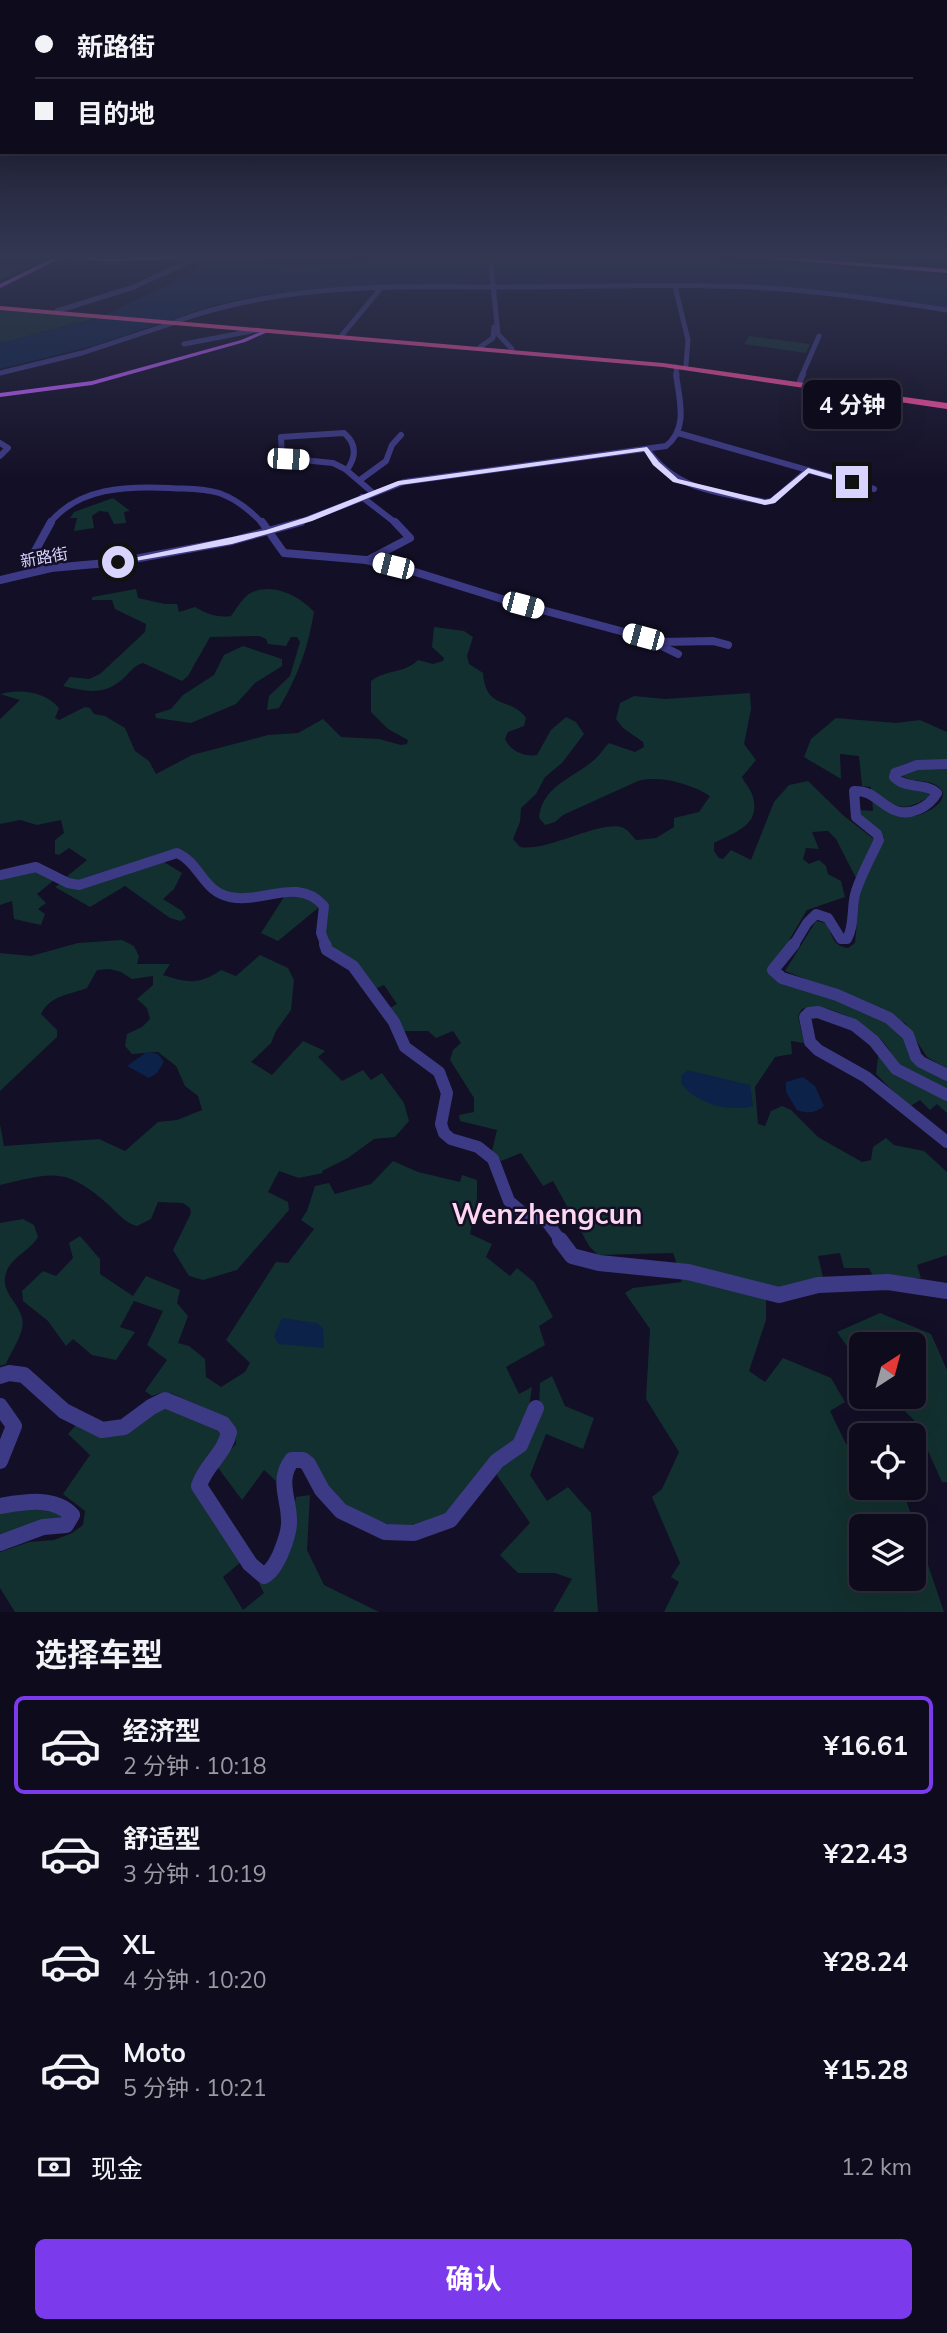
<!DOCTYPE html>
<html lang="zh">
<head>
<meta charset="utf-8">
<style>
  body { margin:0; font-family:Mulish,"Noto Sans SC",sans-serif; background:#1c1929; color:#f1f3f6; height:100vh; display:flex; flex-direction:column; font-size:26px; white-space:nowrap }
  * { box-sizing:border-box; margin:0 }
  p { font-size:23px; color:#9b9ba3 }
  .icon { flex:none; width:38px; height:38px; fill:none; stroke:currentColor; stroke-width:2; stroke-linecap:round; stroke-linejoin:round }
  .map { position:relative; height:1612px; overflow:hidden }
  .side { display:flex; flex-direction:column; background:#0e0b1c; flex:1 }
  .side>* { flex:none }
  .banner { position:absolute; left:0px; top:0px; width:948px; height:154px; box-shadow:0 7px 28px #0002,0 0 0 2px #2e2b3b; display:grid; align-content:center; height:154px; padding:0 35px; background:#0e0b1c }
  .needle { width:46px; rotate:36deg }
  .fabs { position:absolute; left:849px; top:1332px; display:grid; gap:14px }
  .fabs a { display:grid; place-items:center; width:77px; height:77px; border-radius:10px; background:#0e0b1c; box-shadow:0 7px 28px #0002,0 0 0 2px #2e2b3b; font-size:35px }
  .end { position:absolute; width:32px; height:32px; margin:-16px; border:9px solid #d9d4ff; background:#111; box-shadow:0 0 0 4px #111 }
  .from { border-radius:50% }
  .bubble { position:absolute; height:49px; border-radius:10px; background:#0e0b1c; box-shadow:0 7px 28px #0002,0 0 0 2px #2e2b3b; font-size:23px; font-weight:700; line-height:49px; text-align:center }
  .car { position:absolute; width:21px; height:42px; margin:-21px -10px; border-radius:9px; box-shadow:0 0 5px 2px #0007; background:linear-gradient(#fff 24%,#345 0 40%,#fff 0 76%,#345 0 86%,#fff 0) }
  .banner b { display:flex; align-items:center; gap:24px; height:66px; font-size:26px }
  .banner b+b { border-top:2px solid #2e2b3b }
  .banner i { width:18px; height:18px; background:#f1f3f6 }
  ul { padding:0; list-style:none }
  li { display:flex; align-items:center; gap:21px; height:98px; margin:0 14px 10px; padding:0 21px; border:4px solid transparent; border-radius:10px }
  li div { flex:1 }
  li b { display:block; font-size:26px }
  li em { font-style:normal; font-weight:700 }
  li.selected { border-color:#7c3aed }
  li>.icon { width:63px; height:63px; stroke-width:1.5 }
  h2 { padding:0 35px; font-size:32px; line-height:84px }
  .pay { display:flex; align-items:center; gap:18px; height:77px; padding:0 35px; font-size:26px }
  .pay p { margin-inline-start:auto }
  .action { display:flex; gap:14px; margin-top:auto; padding:14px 35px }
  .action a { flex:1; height:80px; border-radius:10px; background:#7c3aed; color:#fff; font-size:28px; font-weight:700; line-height:80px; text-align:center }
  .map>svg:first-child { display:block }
</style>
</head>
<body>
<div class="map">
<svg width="947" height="1612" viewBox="0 0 947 1612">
  <rect width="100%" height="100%" fill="#130f26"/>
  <path fill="#12302f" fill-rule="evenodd" d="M0 256 35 258 41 260 0 280Z
    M0 310 91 317 93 319 0 343Z
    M749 336 810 344 806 353 744 344Z
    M113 498 130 511 124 512 126 523 114 524 108 512 99 511 92 516 94 528 74 531 77 518H70L74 512Z
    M136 589 138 598 165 604H177L179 612 195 607C207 614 217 618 231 616 236 609 242 599 249 594 271 581 300 596 314 612 308 648 298 676 279 708L267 710 269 696 290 676 300 642 297 637H291L286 646 268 644 266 639 259 636 210 637 188 676 182 681 143 663C135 665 131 671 125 677 105 696 88 692 63 686L70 677 89 679 100 674 145 632 146 624 115 609 112 600H92V597Z
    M434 627 464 631 473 637 467 656 469 664 483 673C486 711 510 696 526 718L524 726 508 732 505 739C510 751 525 757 537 755L551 730 566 717 576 722 584 734 562 763 545 777 536 794 521 808 520 822 513 839 520 847C548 852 603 818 624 828 629 831 632 836 636 840L656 838 674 827V818L699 812 710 796C691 784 660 775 638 781L563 815 555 822 545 825 539 818C542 786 572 779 594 760 600 755 604 748 609 743L635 752 644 747 643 742 623 728 616 719 620 703 634 696 665 699 750 693 751 709 744 744 756 760 742 777C745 784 751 789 753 797 761 826 733 833 714 843V851L719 858 723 859 731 850 751 860 774 802 789 785 808 781 844 816 875 840 856 878 836 839 828 831 812 832 819 849 806 848 803 859 809 864 819 860 826 866 828 874 841 881 845 897 807 910 770 972 882 1017 947 1080V1091C933 1084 915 1078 904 1069 895 1062 891 1051 884 1043 868 1025 827 1000 802 1009L798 1016 804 1043 791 1041 792 1054 775 1057 755 1087 758 1124 765 1126 771 1111 782 1106 791 1110 818 1137 862 1162 871 1160 873 1147 886 1138 894 1145 924 1151 947 1172V1255L917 1265 921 1278H874L869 1268H844L840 1253 818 1256 823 1277 791 1289 766 1288 679 1270 673 1253 598 1255 589 1246 553 1181 543 1186 521 1153 501 1161 492 1151 497 1130 460 1121 459 1115 474 1112V1098L450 1060 453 1050 461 1043 453 1031 436 1038 428 1031H403L390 1008 397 1004 384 985 373 990 329 954 322 912 318 908 278 941 261 933 284 897H245L217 890 184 852 76 883 65 878 87 860 69 848 59 855 55 854V840L64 833 61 820 37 825 20 820 0 824V719L20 700 0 694C20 689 44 691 59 708L55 718 59 720 85 707 90 708 94 714 105 716 125 728 135 751 149 761 156 774 192 755 268 735 298 733 323 719 341 737 379 739 401 745 407 744 408 740 388 729 371 712V681C386 669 404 674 418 660L433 664 443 661 444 658 432 647Z
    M243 646 282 659V666L255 683 236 704 191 723 156 718 155 714 171 709 183 695 214 675 224 655Z
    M836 718 896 723 920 720 947 732V762C927 760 904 757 890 775V779C901 792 921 784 930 796 902 814 897 807 871 791V787L862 786 859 756 840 754 841 779 804 757 811 739Z
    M947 767V1069L927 1057 905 1023 848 996 785 971 816 921 826 923C833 935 832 946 848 948L855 943 860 890 884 837 860 817 858 810 873 811 872 798C896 812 905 825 932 809 939 804 943 801 943 792 934 776 913 785 901 775L906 770Z
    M159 859 182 873 174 889 163 899 182 911 186 918 180 921 170 918 125 886 90 907 55 887 61 883 75 888Z
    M35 870 54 880 37 894 46 903 38 909 45 914 41 925 14 919 12 901 0 905V878Z
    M122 940 134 946 139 956 137 964H170L163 975C187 983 200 985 221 970L236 976 260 955 288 968 294 980 291 1010 276 1031 271 1043 251 1062 272 1075 303 1041 325 1051 318 1057 342 1081 363 1070 371 1080 382 1073 404 1103 409 1121 395 1137 374 1139 348 1158 322 1171 323 1173 299 1178 279 1171 268 1192 288 1202 289 1210 237 1270 203 1280 189 1276 173 1250 191 1213 190 1208 183 1203 158 1202 151 1219 137 1226C126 1223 119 1215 111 1207 66 1167 56 1172 0 1185V1124L4 1146 99 1139 125 1151 158 1122 177 1120 202 1110 198 1096 185 1086 176 1066 158 1052 132 1054 125 1046 127 1034 142 1027 150 1019 147 1008 137 999 153 985V976L132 979 121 972 110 969 97 970 87 988C70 995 50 995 41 1014L57 1030V1037L0 1091V953L31 956 78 943Z
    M879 1050 947 1099V1113L937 1104 930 1110 920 1100 909 1107 876 1074Z
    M393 1161 418 1172 460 1182 462 1175 477 1180V1198L470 1234 492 1244 486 1257 510 1276 517 1268 534 1282 553 1317 539 1326 545 1345 506 1367 519 1394 532 1387 526 1428 446 1518 397 1528 354 1510 338 1501 326 1487 314 1460 280 1468 276 1481 264 1470 242 1500 216 1465 236 1444C236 1416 193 1404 171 1393L163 1392 152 1396 145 1391 167 1360 147 1345 163 1311 134 1301 120 1327 135 1332 116 1360 92 1355 73 1339 66 1346 48 1321 23 1301 22 1291 43 1271 56 1276 73 1258 69 1243 80 1236 100 1259V1274L133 1296 146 1276 180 1290 177 1303 188 1316 178 1343 189 1346 205 1359 206 1377 221 1387 245 1372 250 1363 226 1340 276 1262 288 1263 314 1229 301 1220 307 1211 315 1186 329 1183 335 1194 371 1184Z
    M23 1219 34 1225 38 1237C30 1251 11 1257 6 1273 0 1292 18 1301 22 1318 26 1332 11 1351 6 1364L0 1366V1223Z
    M680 1274 766 1295V1320L749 1371 765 1382 783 1358 831 1378 845 1402 830 1411 846 1444 861 1449V1488H902L944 1612H664L679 1582 671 1577 680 1563 652 1497 662 1489 679 1452 646 1399 650 1329 625 1293 633 1288 682 1282ZM861 1526H914V1578H861Z
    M880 1313 931 1334 947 1370V1482H942L914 1420 890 1397 914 1396V1344H861V1348L851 1352 837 1332Z
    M552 1376 565 1406 594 1418 583 1449 546 1434 530 1475 547 1501 568 1487 591 1513 598 1612H553L572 1579 555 1573H518L500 1555 530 1523 494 1471 539 1408 540 1383Z
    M168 1407 223 1433 219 1447 197 1472 241 1562 223 1577 243 1610 264 1593 259 1583 268 1581 289 1536 296 1497 310 1495 307 1550 324 1585 379 1612H15L0 1588V1552L29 1542 54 1540 72 1533 83 1525 85 1511 63 1494 90 1455 68 1434 76 1425 120 1436 125 1429Z
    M32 1509 60 1513 63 1518 0 1538V1511Z"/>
  <path fill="#0c2248" d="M212 256H250L251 260 293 267 392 259H687L848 268 947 279V308L766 285H507L505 282H487L476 285H363L267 294 211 306 96 345 0 369V343L99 318 193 273Z
    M147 1052 158 1054 164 1062 157 1073 149 1078 127 1066Z
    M687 1070 750 1085 753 1106C729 1113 695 1103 681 1083V1076Z
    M803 1077 815 1086 824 1106C816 1113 807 1114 797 1110L786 1092V1082Z
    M282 1318 317 1323 323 1328 324 1348 278 1344 274 1336Z"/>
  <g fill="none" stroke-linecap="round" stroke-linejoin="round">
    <path stroke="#3d3a85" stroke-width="5" d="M490 256 498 334 512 349
      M675 286 688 340 686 365
      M57 311 134 287 197 258
      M177 321C287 282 393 287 508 287 594 287 681 283 768 288 828 292 888 301 947 310
      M342 335 382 287
      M184 344 257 330
      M480 347 493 338 494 327
      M676 367 677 375
      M0 373 82 353 173 323
      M802 375 819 336"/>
    <path stroke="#3d3a85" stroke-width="6" d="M800 381 803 374
      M678 433 874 489
      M0 443 8 448 0 456
      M647 449C676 491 718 492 765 502L772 501 808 470
      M347 470C356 457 357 444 344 433L281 437 282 458 333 463 345 469 372 492
      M360 480 386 461 392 445 401 435
      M362 497 397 524
      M49 524C78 487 127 486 170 488 186 489 203 488 219 493 236 499 251 511 263 524
      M295 524 404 482 666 446C689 428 679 399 676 374"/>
    <path stroke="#3d3a85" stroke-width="8" d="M262 522 284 553 366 560 412 571 505 600 643 637 678 654
      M368 560 410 538 395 522
      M40 570 41 556 34 553 51 522
      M0 580 51 568 118 562 232 541 301 522
      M661 642 713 641 728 645"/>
    <path stroke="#3d3a85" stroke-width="10" d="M0 875 36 867 68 883 79 885 177 853C200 863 203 892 230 897 264 904 297 876 324 906L321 933 326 946
      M793 946 807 923 816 914 828 918 841 939H847C855 925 851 906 856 891 862 873 871 857 879 840L877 834 856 817 854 791C873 790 878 803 894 810 910 817 929 807 937 793 924 782 907 790 894 777L895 773 917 765 947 764"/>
    <path stroke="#3d3a85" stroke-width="12" d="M325 944 327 950 353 966 394 1022 405 1047 439 1072 447 1093 441 1124 444 1133 451 1139 478 1147 493 1159 509 1201 522 1212 547 1222 561 1241
      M794 944 773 970 782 978 837 995 889 1018 908 1035 916 1057 921 1062 947 1075
      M947 1095 896 1069 874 1041 854 1025 818 1012 809 1013 805 1017 810 1042 818 1050 866 1077 947 1142"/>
    <path stroke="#3d3a85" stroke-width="16" d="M560 1240 572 1256 599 1263 688 1272 779 1295 818 1285 888 1282 947 1291
      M0 1376 9 1373 24 1375 64 1411 102 1430 124 1427 151 1407 165 1400 223 1424 229 1432C225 1454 205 1465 199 1486L250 1564 264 1576C272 1571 276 1563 280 1555 284 1545 289 1534 289 1523 290 1500 276 1481 292 1460H303L308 1464 322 1490 341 1511 385 1532 414 1533 450 1520 497 1461 520 1445 536 1408
      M0 1406 14 1426 0 1461
      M0 1506C24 1502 54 1496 72 1515L66 1525 43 1527 0 1543"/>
    <path fill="#c25bff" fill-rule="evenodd" d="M47 256H361L107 261 61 258 0 288V284L53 258Z
      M735 256H766L947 269V273Z
      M265 330 270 331 245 342 92 385 0 397V393L92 381 241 340Z"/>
    <path fill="#ff4fa3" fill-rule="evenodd" d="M0 306 663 363 947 403V409L663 367 0 310Z"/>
  </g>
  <linearGradient id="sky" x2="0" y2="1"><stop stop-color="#0a0815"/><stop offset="0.53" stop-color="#333752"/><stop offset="1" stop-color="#333752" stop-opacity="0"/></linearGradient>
  <rect width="947" height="482" fill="url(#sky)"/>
  <path fill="#d9d4ff" d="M647 447 659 462 678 479 765 500 770 499 808 468 856 482 852 485 809 473 775 503 765 505 673 482 653 465 644 451 400 485 312 521 271 533 232 544 118 564 114 562 266 530 307 517 398 481Z"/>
  <g text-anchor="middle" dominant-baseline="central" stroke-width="5" stroke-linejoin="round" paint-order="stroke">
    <g font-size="16" fill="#d9d4ff" stroke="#130f26">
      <text transform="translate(44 557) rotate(-10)">新路街</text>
    </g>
    <g font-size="28" font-weight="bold" fill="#ffd6f0" stroke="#130f26">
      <text x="547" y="1213">Wenzhengcun</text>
    </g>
  </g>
</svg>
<div class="fabs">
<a><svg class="needle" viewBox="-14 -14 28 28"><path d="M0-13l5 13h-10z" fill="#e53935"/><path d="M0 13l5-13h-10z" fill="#9b9ba3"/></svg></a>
<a><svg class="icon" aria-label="locate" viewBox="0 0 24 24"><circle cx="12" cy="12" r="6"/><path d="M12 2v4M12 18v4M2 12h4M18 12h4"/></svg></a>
<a><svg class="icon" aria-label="layers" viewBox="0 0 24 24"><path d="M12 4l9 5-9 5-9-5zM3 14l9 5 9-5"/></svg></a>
</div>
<i class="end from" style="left:118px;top:562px"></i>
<i class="end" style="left:852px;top:482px"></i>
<div class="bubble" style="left:803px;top:380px;width:98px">4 分钟</div>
<i class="car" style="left:288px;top:459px;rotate:93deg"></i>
<i class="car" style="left:393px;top:566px;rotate:284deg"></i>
<i class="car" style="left:523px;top:605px;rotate:105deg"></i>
<i class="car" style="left:643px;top:637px;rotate:285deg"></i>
<div class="banner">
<b><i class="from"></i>新路街</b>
<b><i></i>目的地</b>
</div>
</div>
<section class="side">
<h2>选择车型</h2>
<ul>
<li class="selected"><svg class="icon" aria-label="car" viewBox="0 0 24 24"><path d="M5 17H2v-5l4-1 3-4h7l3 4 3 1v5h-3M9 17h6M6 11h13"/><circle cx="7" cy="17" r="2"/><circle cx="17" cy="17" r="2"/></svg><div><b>经济型</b><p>2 分钟 · 10:18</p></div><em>¥16.61</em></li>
<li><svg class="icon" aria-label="car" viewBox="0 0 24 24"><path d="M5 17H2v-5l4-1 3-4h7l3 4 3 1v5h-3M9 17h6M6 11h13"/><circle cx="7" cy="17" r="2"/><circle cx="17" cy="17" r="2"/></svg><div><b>舒适型</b><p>3 分钟 · 10:19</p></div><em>¥22.43</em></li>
<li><svg class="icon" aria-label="car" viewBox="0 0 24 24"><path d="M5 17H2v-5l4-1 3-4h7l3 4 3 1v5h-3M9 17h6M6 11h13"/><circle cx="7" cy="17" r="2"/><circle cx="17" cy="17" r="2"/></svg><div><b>XL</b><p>4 分钟 · 10:20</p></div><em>¥28.24</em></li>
<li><svg class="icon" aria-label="car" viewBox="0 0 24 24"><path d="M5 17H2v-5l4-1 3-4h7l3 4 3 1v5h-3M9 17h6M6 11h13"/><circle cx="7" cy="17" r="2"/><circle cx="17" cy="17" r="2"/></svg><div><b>Moto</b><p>5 分钟 · 10:21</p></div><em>¥15.28</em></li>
</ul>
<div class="pay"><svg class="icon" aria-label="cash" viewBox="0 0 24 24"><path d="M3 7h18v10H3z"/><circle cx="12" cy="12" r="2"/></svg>现金<p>1.2 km</p></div>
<div class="action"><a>确认</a></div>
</section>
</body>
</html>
